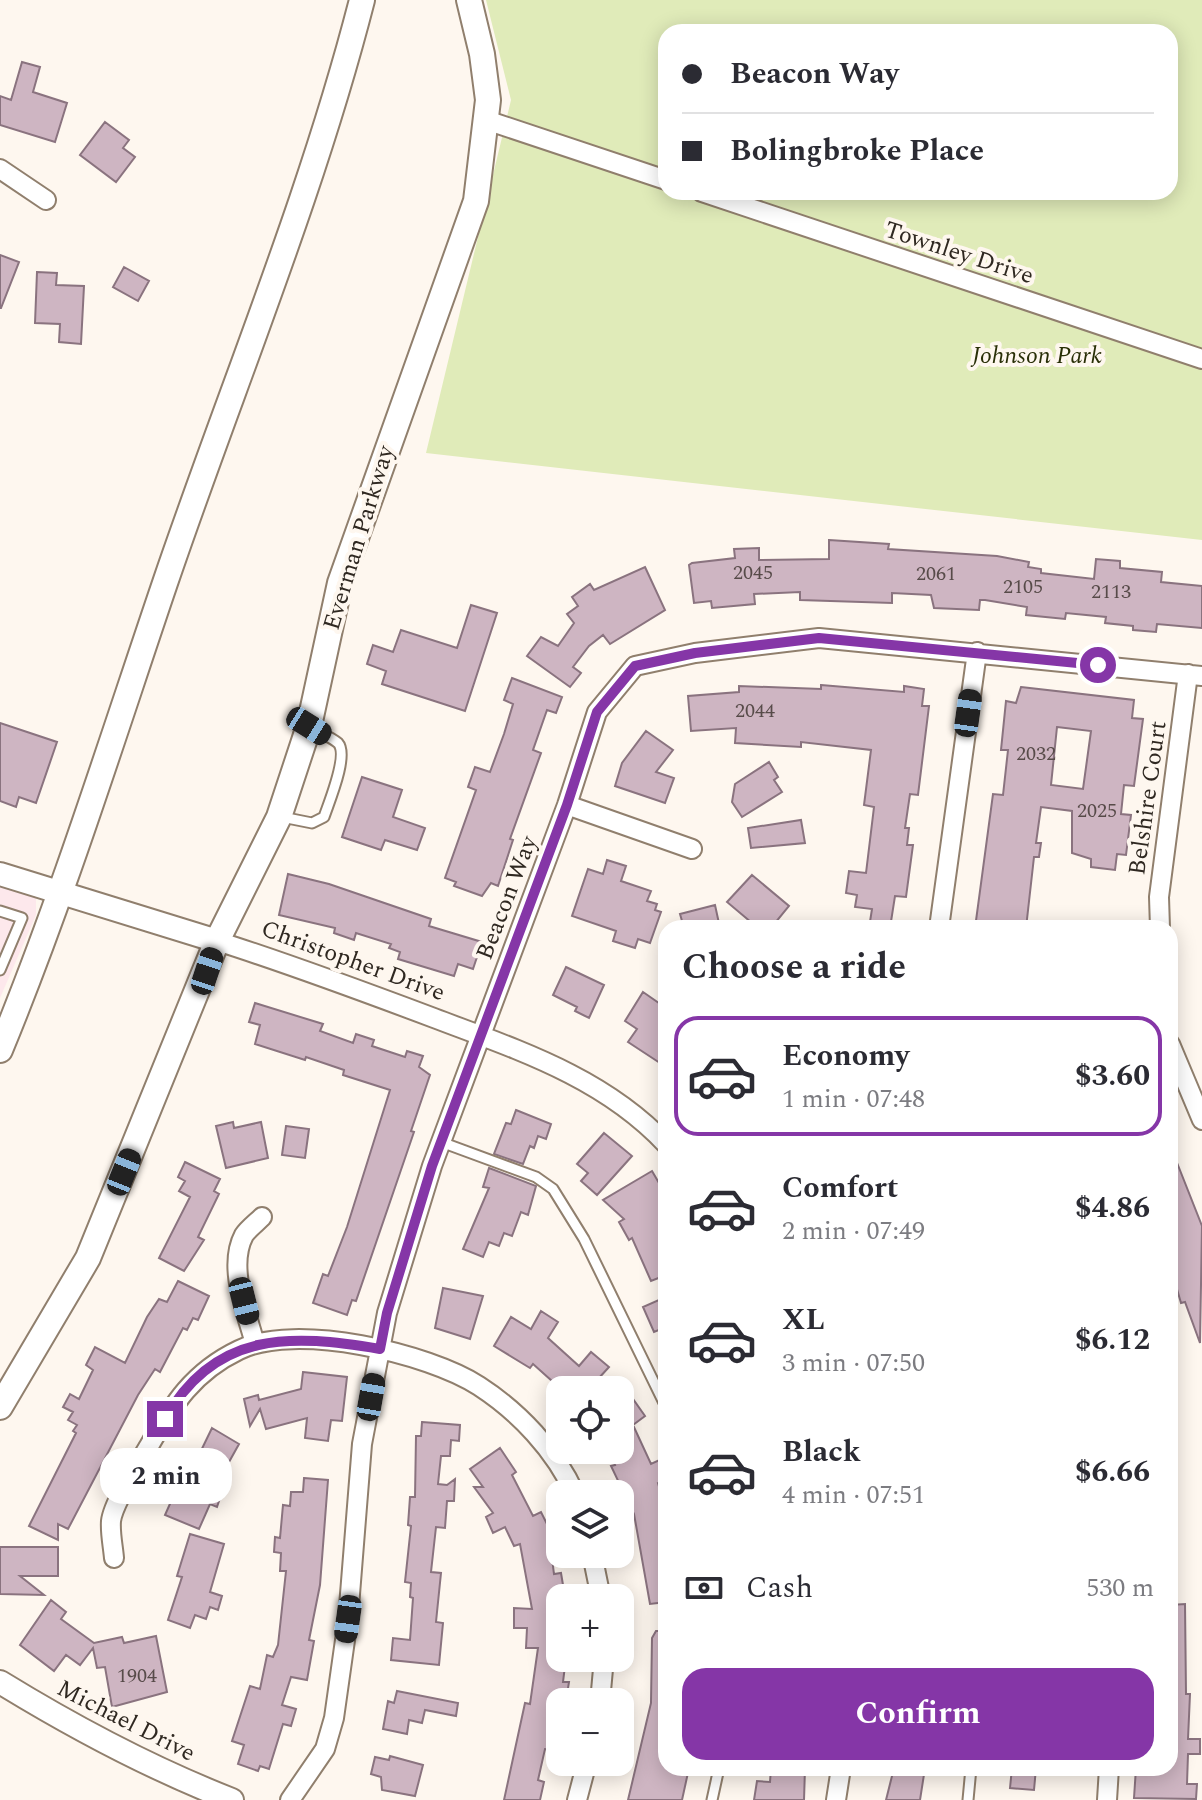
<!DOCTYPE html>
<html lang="en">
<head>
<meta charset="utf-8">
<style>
  body { margin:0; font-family:Spectral,serif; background:#f7f7f7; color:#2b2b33; height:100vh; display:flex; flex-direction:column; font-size:30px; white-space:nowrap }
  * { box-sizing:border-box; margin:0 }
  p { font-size:26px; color:#7c7c81 }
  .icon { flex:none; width:44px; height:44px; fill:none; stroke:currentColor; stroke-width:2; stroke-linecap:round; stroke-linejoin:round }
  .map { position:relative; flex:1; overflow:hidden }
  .details { position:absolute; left:658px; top:920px; width:520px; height:856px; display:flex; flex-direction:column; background:#fff; border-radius:24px; box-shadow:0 4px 20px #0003 }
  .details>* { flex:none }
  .top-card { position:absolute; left:658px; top:24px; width:520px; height:176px; border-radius:24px; box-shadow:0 4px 20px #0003; display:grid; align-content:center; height:176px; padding:0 24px; background:#fff }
  .controls { position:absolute; left:546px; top:1376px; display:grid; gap:16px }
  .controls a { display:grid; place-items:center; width:88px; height:88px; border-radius:16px; background:#fff; box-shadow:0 4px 20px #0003; font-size:40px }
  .end { position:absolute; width:36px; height:36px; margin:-18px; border:10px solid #8536a7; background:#fff; box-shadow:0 0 0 4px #fff }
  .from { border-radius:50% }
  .bubble { position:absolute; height:56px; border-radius:24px; background:#fff; box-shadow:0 4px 20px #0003; font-size:26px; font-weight:700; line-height:56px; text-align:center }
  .car { position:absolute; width:24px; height:48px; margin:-24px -12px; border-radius:10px; box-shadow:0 0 6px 2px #0007; background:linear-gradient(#222 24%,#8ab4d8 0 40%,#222 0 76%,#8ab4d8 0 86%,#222 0) }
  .top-card b { display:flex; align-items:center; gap:28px; height:76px; font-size:30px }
  .top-card b+b { border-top:2px solid #e1e1e2 }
  .top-card i { width:20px; height:20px; background:#2b2b33 }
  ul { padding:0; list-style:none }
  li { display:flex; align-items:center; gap:24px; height:120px; margin:0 16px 12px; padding:0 8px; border:4px solid transparent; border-radius:24px }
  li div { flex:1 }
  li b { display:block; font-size:30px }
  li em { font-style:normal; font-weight:700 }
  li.active { border-color:#8536a7 }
  li>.icon { width:72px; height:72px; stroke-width:1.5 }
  h2 { padding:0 24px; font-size:36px; line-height:96px }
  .pay { display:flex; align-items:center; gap:20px; height:88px; padding:0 24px; font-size:30px }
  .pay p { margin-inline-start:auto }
  .action { display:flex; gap:16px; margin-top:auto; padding:16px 24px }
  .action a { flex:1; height:92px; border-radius:24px; background:#8536a7; color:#fff; font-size:32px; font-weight:700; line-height:92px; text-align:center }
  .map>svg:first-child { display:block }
</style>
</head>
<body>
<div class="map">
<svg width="1202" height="1800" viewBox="0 0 1202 1800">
  <rect width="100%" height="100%" fill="#fef7ef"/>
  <path fill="#fde8ec" d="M0 887 36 898V915L0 998Z"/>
  <path fill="#e0ebb9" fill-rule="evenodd" d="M486 0H1202V540L426 453 511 100ZM666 32H1170V192H666Z"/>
  <path fill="#ceb5c2" stroke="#8a737f" stroke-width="2" fill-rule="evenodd" d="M22 62 40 67 33 92 67 103 55 142 0 125V96L11 100Z
    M105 122 129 140 123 148 135 157 116 182 80 155Z
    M0 255 19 262 1 308H0Z
    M124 267 149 281 138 301 113 287Z
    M37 272 57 273 56 285 84 286 81 344 59 342 60 324 35 323Z
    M829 540 889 544 888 549 997 556 1029 562 1028 567 1041 569V573L1094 579 1096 559 1120 561V568L1162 572 1161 582 1202 586V628L1157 624 1156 632 1133 630V626L1105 623 1106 617 1066 613 1065 619 1026 615 1027 607 985 600H980L979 610 934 608 931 595 892 593V603L800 600V592L754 594 755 604 712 608 711 601 694 603 689 565 692 563 735 558 734 549 759 548V560L829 559Z
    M645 567 665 610 610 644 603 635 589 646 573 667 581 673 570 687 527 656 541 637 558 646 574 623 567 614 578 606 572 597 590 584 594 590Z
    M471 605 497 613 465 711 382 684 386 671 367 664 373 645 393 652 401 630 457 648Z
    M512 678 562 697 556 713 547 710 533 750 541 753 510 839 513 840 498 886 491 883 482 896 454 886 456 882 445 878 476 790 468 787 475 767 490 772 504 734 513 704 504 700Z
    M821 685 904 692V686L924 689 922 706H929L918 795 910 794 905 828H909L907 845H913L906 897 895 896 890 928H869L872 909 855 907 857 895 846 893 849 871 866 873 874 807 864 805 871 750 801 742V747L735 743 736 728 691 731 688 696 739 692V686L821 689Z
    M1021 687 1134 700 1132 718 1143 719 1134 786 1124 785 1121 814 1131 815 1126 855 1117 854 1115 870 1091 867V859L1072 853V811L1041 807 1036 843H1041L1039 857H1034L1026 928H975L993 794 1003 795 1008 750H1001L1006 701 1016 703ZM1057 727 1091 731 1083 789 1051 785Z
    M0 723 57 742 36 803 19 797 16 807 0 801Z
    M646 731 673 750 656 772 674 778 665 803 615 786 622 763Z
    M769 762 778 777 774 780 782 792 742 817 732 802 735 784Z
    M362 777 402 790 393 817 425 828 417 850 385 840 381 850 342 837Z
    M801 820 805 843 751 848 748 828Z
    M607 860 626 866 621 881 651 891 647 901 657 904 655 910 661 912 650 943 638 939 635 948 613 941 616 931 572 916 588 869 603 874Z
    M288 874 329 884 431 919 429 926 482 942 473 969 458 964 454 976 398 959 400 952 389 948 391 944 356 933 354 940 334 933 335 928 279 915Z
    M752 875 789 906 771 928H758L727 902Z
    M715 905 720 928H684L680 914Z
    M566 967 604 985 589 1018 575 1011 577 1007 553 995Z
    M643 992 666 1008V1067L628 1042 637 1029 625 1021Z
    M255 1003 323 1024 320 1031 353 1043 356 1034 374 1040 372 1046 405 1057 407 1051 423 1056 419 1067 430 1075 411 1131 414 1132 356 1301 352 1300 347 1315 313 1303 323 1274 328 1276 347 1227 390 1090 343 1075 344 1070 306 1057 305 1060 255 1044 260 1025 249 1022Z
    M516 1110 551 1124 546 1139 538 1136 534 1148 530 1146 523 1164 494 1154 506 1123 511 1124Z
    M233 1122 234 1128 261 1122 268 1158 226 1168 216 1126Z
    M286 1126 309 1129 305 1158 282 1155Z
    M604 1133 632 1156 597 1195 581 1181 588 1173 577 1164Z
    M1170 1145 1202 1226 1200 1343 1185 1302 1181 1303 1170 1265Z
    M185 1162 220 1179 214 1191 219 1194 198 1237 204 1240 184 1271 159 1258 190 1197 179 1191 185 1181 178 1177Z
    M489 1168 536 1186 528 1215 521 1212 512 1236 504 1233 499 1246 489 1242 483 1257 463 1249 489 1188 483 1187Z
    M652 1171 666 1195V1275L651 1281 632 1238 629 1240 619 1222 624 1219 603 1200Z
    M178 1281 209 1296 198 1320 193 1318 187 1330 183 1328 160 1372 155 1369 138 1395 68 1529 58 1524V1540L29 1526 76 1433 73 1431 77 1425 68 1420 73 1412 63 1407 70 1394 79 1399 93 1370 86 1365 95 1347 125 1363 147 1317 159 1299 167 1302Z
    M443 1288 483 1296 470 1339 435 1328Z
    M661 1299 666 1311V1327L654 1332 643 1307Z
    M541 1311 558 1322 548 1338 579 1366 591 1352 609 1367 588 1390H562L533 1364 530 1368 494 1346 511 1317 531 1329Z
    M303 1372 347 1377 342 1421 331 1420 328 1441 305 1438 307 1418 266 1429 260 1409 250 1426 244 1399 258 1395 259 1400 301 1389Z
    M620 1397 624 1406 633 1399 645 1416 633 1425 651 1464 666 1457V1480L658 1483 666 1511V1602L650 1604 634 1514 611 1466 615 1465 611 1456 620 1452Z
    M422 1422 460 1425 459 1441 451 1440 450 1456H441L438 1484 447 1485 455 1479 454 1501H447L445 1528 436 1527 431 1572 441 1573 436 1622 443 1623 439 1665 391 1660 393 1638 410 1640 413 1598 410 1597 411 1583 405 1582 411 1526 408 1525 410 1497H415L416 1436H421Z
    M212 1428 239 1444 214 1489 222 1492 217 1507 210 1504 199 1529 165 1515 177 1488 182 1490Z
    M500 1448 516 1472 512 1475 533 1516 541 1512 548 1526 554 1574 561 1573 564 1591 557 1592V1628H560V1658H566L563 1682H569L566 1701 556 1700 550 1732 556 1733 553 1750 545 1749 538 1780 544 1782 540 1800H504L525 1703 530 1704 538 1648H526L527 1628H514V1608L532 1609 520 1544 514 1546 505 1527 493 1533 486 1517 493 1513 474 1487H483L470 1469Z
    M304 1478 328 1480 320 1585 309 1640 314 1641 307 1680 291 1677 282 1705 296 1709 291 1726 283 1724 269 1769 260 1766 258 1771 238 1764 244 1745 232 1741 250 1686 260 1689 267 1655 273 1657 278 1645 286 1571H280L281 1553 274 1552 275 1537 280 1538 283 1505 290 1506 291 1492H303Z
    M190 1534 224 1544 210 1592 222 1596 218 1610 210 1607 206 1619 195 1615 190 1628 168 1620 182 1577 177 1576Z
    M0 1547H58V1576H20L44 1595 0 1594Z
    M51 1600 66 1612 61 1619 94 1643 122 1637 124 1643 156 1636 167 1692 112 1707 105 1667 97 1668 93 1648 80 1665 66 1655 54 1671 20 1645Z
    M1185 1604 1186 1694H1190L1188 1739H1200V1754H1188L1187 1784H1197L1196 1799 1134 1798 1136 1768H1170V1605Z
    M656 1631H666V1768H689L682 1800H628L651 1703 652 1638Z
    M397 1691 458 1703 456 1716 425 1710 422 1723 409 1720 407 1734 383 1729 388 1701 394 1703Z
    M390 1756 423 1765 415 1796 382 1790 381 1777 371 1774 375 1757 389 1760Z
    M771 1768H805L804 1800H754L757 1781 770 1782Z
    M894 1768H925L920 1800H886Z
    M1012 1768H1036L1034 1790 1010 1788Z"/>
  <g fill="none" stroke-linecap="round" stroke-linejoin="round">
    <defs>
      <path id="service" d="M282 817 312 823 324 817C329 802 349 755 338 743 331 737 318 732 310 727
        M0 911 22 918 0 970
        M441 1142 536 1177 553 1189 584 1239 666 1407
        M712 1800 719 1768
        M968 1800 971 1768"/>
      <path id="minor" d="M486 120 666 180
        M0 169 46 200
        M702 192 1202 359
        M567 805 692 849
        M939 928 977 652
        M1160 928 1159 897 1188 674
        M217 941C290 964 362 991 434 1018 518 1050 603 1077 666 1144
        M1170 1044 1202 1120
        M255 1344C247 1313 227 1267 244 1235 248 1229 257 1222 262 1217
        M592 1554 601 1598
        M114 1558C113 1546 110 1533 111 1521 113 1503 139 1463 149 1446 173 1404 193 1372 239 1350 295 1322 428 1353 479 1386 519 1412 555 1450 575 1494
        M600 1702 604 1658
        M290 1800 325 1749 334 1718 348 1619 362 1444 387 1313 432 1166 567 805 597 712 635 666 695 653 819 638 1202 676
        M577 1800 587 1762
        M836 1800 841 1768
        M1107 1800 1109 1768"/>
      <path id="tertiary" d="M0 874 217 941
        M0 1682C75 1728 150 1768 232 1800"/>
      <path id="secondary" d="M0 1050C63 897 112 739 165 583 231 389 311 199 362 0
        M0 1407 88 1258 217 941 279 817 309 726 340 583 476 201 488 100 482 54 469 0"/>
    </defs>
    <use href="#service" stroke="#907f6d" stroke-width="13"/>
    <use href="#minor" stroke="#907f6d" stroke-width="22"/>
    <use href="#tertiary" stroke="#907f6d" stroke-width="26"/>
    <use href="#secondary" stroke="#907f6d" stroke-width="28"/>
    <use href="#service" stroke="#fff" stroke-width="9"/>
    <use href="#minor" stroke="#fff" stroke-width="18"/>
    <use href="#tertiary" stroke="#fff" stroke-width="22"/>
    <use href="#secondary" stroke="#fff" stroke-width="24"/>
  </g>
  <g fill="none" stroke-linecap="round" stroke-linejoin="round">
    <path stroke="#8536a7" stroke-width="10" d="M165 1419C215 1330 292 1334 380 1349L387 1313 432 1166 567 805 597 712 635 666 695 653 819 638 1098 665"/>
  </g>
  <g text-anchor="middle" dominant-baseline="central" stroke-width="8" stroke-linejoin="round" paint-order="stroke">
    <g font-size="20" fill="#574b49">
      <text x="753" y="573">2045</text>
      <text x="936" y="574">2061</text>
      <text x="1023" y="587">2105</text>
      <text x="1111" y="592">2113</text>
      <text x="755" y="711">2044</text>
      <text x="1036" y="754">2032</text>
      <text x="1097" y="811">2025</text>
      <text x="137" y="1676">1904</text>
    </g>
    <g font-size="24" fill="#2f2821" stroke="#fef7ef">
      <text transform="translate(959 253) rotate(18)">Townley Drive</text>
      <text transform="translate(359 538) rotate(-73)">Everman Parkway</text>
      <text transform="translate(1148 798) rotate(-82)">Belshire Court</text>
      <text transform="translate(507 898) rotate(-69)">Beacon Way</text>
      <text transform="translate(353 961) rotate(20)">Christopher Drive</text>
      <text transform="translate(126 1721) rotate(27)">Michael Drive</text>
    </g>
    <g font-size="24" font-style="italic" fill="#292f07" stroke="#fef7ef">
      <text x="1037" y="356">Johnson Park</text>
    </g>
  </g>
</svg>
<div class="controls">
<a><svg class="icon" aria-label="locate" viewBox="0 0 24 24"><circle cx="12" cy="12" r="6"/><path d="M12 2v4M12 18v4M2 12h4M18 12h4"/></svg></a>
<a><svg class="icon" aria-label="layers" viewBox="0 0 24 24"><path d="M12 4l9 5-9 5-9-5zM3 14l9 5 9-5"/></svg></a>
<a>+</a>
<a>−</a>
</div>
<i class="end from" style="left:1098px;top:665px"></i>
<i class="end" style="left:165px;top:1419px"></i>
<div class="bubble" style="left:100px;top:1448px;width:132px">2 min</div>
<i class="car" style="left:968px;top:713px;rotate:8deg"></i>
<i class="car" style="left:309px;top:726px;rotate:122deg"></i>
<i class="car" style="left:207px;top:971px;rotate:18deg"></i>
<i class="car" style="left:124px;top:1172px;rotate:22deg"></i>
<i class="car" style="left:244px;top:1301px;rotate:166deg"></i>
<i class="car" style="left:371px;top:1397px;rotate:10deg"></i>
<i class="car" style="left:348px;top:1619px;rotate:188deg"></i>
<div class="top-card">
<b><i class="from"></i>Beacon Way</b>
<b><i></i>Bolingbroke Place</b>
</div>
<section class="details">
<h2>Choose a ride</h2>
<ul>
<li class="active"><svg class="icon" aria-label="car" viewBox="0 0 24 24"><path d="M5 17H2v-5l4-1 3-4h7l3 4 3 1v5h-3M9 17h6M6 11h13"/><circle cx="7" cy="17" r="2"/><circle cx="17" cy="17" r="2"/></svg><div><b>Economy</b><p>1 min · 07:48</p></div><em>$3.60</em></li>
<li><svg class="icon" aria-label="car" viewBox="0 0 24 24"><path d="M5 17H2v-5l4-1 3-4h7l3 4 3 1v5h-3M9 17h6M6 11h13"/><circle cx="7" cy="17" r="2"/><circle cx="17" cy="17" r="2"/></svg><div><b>Comfort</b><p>2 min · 07:49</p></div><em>$4.86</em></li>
<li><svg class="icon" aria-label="car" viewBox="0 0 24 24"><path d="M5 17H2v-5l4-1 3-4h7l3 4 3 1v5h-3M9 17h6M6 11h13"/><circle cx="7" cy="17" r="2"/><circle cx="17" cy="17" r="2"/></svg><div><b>XL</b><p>3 min · 07:50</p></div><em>$6.12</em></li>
<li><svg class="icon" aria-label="car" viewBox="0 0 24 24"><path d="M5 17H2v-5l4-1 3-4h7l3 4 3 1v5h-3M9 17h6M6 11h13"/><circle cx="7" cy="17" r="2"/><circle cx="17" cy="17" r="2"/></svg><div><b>Black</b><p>4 min · 07:51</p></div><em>$6.66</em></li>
</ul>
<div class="pay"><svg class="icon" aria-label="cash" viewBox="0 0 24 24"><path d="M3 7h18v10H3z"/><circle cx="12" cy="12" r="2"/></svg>Cash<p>530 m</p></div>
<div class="action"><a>Confirm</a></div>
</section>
</div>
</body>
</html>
